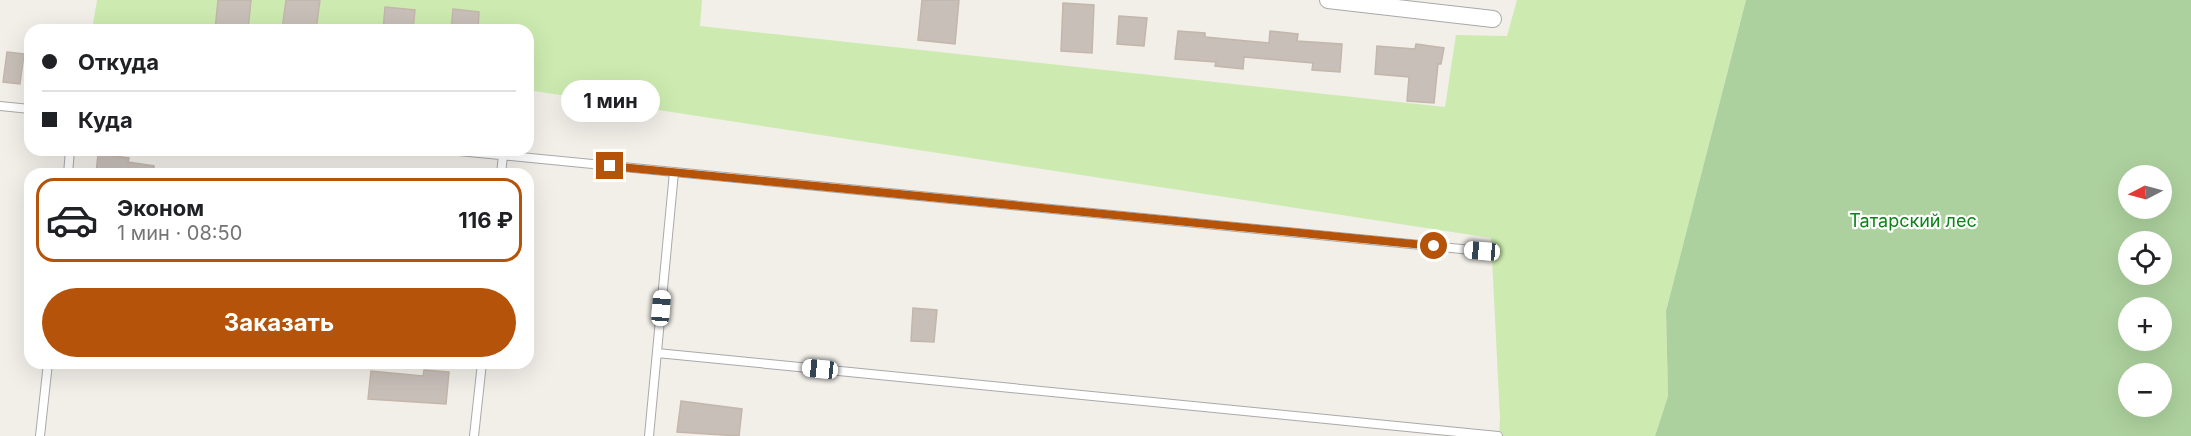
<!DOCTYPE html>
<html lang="ru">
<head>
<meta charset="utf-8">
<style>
  body { margin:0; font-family:Inter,sans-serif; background:#f6f6f6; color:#202124; height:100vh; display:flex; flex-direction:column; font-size:22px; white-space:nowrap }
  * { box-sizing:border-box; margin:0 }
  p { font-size:20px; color:#757577 }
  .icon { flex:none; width:33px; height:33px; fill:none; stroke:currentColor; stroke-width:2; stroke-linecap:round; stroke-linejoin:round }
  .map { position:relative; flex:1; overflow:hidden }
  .side { position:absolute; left:24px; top:168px; width:510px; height:201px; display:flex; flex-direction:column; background:#fff; border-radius:18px; box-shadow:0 6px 24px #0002 }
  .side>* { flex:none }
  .top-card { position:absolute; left:24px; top:24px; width:510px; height:132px; border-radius:18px; box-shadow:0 6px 24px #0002; display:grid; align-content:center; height:132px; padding:0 18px; background:#fff }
  .needle { width:39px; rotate:264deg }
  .fabs { position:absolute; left:2118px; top:165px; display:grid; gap:12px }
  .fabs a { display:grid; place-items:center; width:54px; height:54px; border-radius:50%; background:#fff; box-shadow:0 6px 24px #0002; font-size:30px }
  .end { position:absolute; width:27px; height:27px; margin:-14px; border:8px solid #b45309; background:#fff; box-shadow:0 0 0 3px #fff }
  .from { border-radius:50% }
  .bubble { position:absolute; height:42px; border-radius:21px; background:#fff; box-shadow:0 6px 24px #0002; font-size:20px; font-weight:700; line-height:42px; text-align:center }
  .car { position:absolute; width:18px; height:36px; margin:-18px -9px; border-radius:8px; box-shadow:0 0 4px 2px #0007; background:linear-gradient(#fff 24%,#345 0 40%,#fff 0 76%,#345 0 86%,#fff 0) }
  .top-card b { display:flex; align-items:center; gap:21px; height:57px; font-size:22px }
  .top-card b+b { border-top:2px solid #e0e0e0 }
  .top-card i { width:15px; height:15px; background:#202124 }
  ul { padding:10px 0 0; list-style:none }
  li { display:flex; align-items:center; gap:18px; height:84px; margin:0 12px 9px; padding:0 6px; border:3px solid #e0e0e0; border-radius:18px }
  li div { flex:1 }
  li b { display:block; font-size:22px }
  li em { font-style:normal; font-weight:700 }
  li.selected { border-color:#b45309 }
  li>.icon { width:54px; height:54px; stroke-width:1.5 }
  .cta { display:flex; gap:12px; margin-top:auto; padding:12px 18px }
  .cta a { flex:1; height:69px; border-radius:36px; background:#b45309; color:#fff; font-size:24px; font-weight:700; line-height:69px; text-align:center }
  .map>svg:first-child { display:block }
</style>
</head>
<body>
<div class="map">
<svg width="2191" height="436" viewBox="0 0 2191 436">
  <rect width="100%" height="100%" fill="#f2efe9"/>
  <path fill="#cdebb0" d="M97 0H702L700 26 1445 107 1456 35 1507 36 1517 0H1746L1666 311 1668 396 1655 436H1499L1500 418 1491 238 528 90V30H92Z"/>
  <path fill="#add19e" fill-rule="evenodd" d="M1746 0H2191V436H1655L1668 396 1666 311ZM2128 176H2162V208H2128ZM2128 242H2162V274H2128ZM2128 308H2162V340H2128ZM2128 374H2162V406H2128Z"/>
  <path fill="#c7bfb8" stroke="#c4b6ab" stroke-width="1.5" d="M218 0H251L248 30H215Z
    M286 0H320L316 30H282Z
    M922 0H959L955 44 918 40Z
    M1063 3 1094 5 1092 53 1061 51Z
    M385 7 415 10 413 30H383Z
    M453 9 479 12 478 30H451Z
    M1119 16 1147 18 1144 46 1117 44Z
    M1178 31 1205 33V37L1269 43 1270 31 1298 34 1297 41 1342 44 1340 72 1312 70 1313 63 1244 57 1243 69 1215 66 1216 62 1175 59Z
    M1416 44 1444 48 1441 64H1438L1434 103 1407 101 1409 77 1375 74 1377 46 1415 49Z
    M7 52 24 54 20 84 3 82Z
    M98 154 129 158 128 162 154 166V174H96Z
    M913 308 937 310 934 342 911 341Z
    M424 370 449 372 446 404 368 399 371 371 423 376Z
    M681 401 742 409 739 436 677 432Z"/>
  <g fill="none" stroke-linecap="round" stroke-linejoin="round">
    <defs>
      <path id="lane" d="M0 106 30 109
        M448 150 674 172 649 436
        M674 172 1482 251
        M68 174 70 150
        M501 174 503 155
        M657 353 1498 436
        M40 436 48 363
        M474 436 482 363"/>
      <path id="street" d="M1328 0 1493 19"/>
    </defs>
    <use href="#lane" stroke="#a9a9a9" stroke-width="10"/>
    <use href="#street" stroke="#a9a9a9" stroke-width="18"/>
    <use href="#lane" stroke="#fff" stroke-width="8"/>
    <use href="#street" stroke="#fff" stroke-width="16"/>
  </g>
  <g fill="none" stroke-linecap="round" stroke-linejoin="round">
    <path stroke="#b45309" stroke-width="8" d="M610 166 1434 246"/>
  </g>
  <g text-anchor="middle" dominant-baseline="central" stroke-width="4.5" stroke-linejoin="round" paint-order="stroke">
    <g font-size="18" fill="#0c8416" stroke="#fff">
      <text x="1913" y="220">Татарский лес</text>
    </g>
  </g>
</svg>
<div class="fabs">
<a><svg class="needle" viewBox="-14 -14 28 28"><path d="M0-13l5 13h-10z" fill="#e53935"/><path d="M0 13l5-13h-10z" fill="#757577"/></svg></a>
<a><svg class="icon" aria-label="locate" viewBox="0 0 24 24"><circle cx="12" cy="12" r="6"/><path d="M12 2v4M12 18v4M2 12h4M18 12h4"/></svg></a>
<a>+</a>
<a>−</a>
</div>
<i class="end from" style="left:1434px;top:246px"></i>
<i class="end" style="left:610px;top:166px"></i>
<div class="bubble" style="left:561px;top:80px;width:99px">1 мин</div>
<i class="car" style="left:1482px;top:251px;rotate:275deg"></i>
<i class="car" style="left:661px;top:308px;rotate:5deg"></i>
<i class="car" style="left:820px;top:369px;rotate:276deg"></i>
<div class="top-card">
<b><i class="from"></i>Откуда</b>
<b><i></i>Куда</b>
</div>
<section class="side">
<ul>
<li class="selected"><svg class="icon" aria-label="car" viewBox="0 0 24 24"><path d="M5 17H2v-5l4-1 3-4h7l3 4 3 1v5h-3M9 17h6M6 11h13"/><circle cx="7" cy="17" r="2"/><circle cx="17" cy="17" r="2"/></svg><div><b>Эконом</b><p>1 мин · 08:50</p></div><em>116 ₽</em></li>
</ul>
<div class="cta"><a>Заказать</a></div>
</section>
</div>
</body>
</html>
